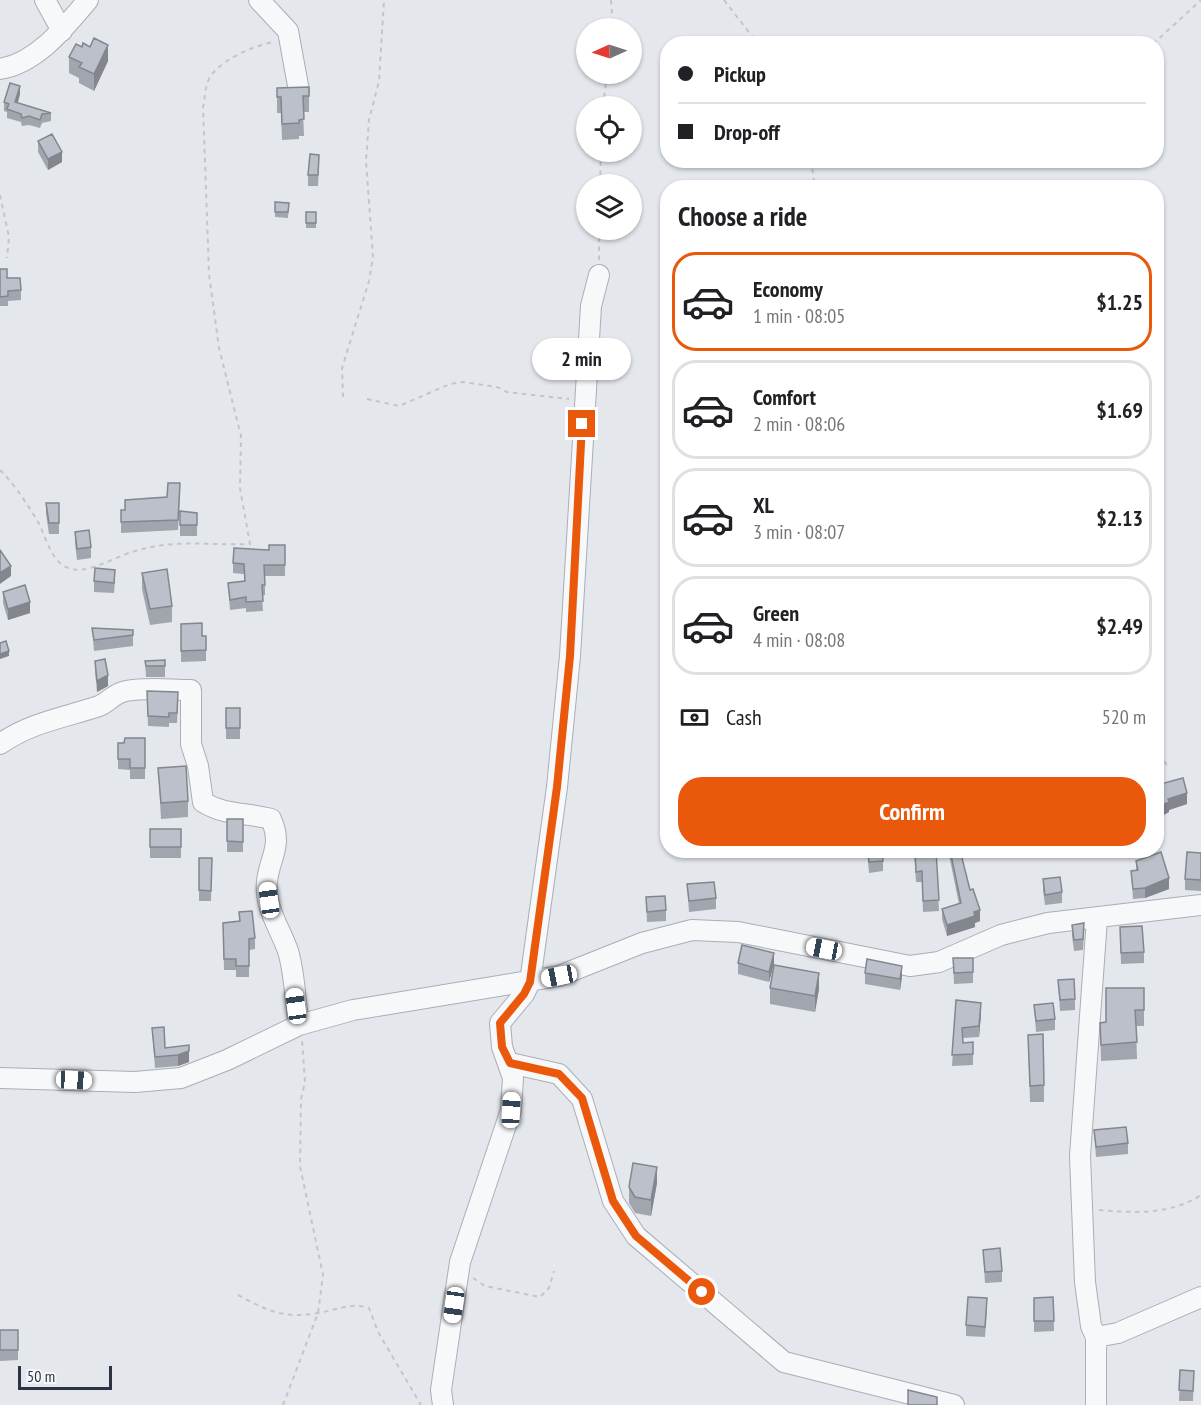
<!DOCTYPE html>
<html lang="en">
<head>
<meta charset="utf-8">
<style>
  body { margin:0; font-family:"PT Sans Narrow",sans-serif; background:#f2f2f2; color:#202124; height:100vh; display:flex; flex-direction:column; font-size:22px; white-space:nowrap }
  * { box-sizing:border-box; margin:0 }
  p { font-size:20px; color:#757577 }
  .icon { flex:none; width:33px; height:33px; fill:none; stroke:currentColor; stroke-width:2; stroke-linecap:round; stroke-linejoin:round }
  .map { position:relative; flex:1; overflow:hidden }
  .sheet { position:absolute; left:660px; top:180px; width:504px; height:678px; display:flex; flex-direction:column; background:#fff; border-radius:24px; box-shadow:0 2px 4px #0004 }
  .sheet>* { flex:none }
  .guide { position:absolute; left:660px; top:36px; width:504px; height:132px; border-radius:24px; box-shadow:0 2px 4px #0004; display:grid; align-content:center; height:132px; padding:0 18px; background:#fff }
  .needle { width:39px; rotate:267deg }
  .controls { position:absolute; left:576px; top:18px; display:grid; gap:12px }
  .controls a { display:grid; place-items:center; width:66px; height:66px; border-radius:50%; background:#fff; box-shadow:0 2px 4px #0004; font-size:30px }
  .scale { position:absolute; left:18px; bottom:15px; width:94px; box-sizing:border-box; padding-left:6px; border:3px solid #2b3445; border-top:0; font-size:16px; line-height:21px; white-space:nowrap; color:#2b3445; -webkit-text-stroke:4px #f4f6f9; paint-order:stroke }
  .end { position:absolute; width:27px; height:27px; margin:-14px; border:8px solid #ea580c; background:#fff; box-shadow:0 0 0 3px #fff }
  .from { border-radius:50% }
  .bubble { position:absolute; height:42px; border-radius:21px; background:#fff; box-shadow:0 2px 4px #0004; font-size:20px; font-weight:700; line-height:42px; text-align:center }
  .car { position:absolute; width:18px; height:36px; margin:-18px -9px; border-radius:8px; box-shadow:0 0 4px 2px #0007; background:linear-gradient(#fff 24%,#345 0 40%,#fff 0 76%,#345 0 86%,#fff 0) }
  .guide b { display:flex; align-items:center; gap:21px; height:57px; font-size:22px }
  .guide b+b { border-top:2px solid #e0e0e0 }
  .guide i { width:15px; height:15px; background:#202124 }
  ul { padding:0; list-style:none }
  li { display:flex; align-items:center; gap:18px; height:99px; margin:0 12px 9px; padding:0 6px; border:3px solid #e0e0e0; border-radius:24px }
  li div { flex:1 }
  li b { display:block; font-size:22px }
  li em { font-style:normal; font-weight:700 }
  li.active { border-color:#ea580c }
  li>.icon { width:54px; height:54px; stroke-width:1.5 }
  h2 { padding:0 18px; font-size:27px; line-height:72px }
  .pay { display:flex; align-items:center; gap:15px; height:66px; padding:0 18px; font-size:22px }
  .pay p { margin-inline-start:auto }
  .action { display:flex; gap:12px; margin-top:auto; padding:12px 18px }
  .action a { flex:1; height:69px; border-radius:24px; background:#ea580c; color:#fff; font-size:24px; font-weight:700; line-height:69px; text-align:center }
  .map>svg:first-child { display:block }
</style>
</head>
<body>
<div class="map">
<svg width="1201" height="1405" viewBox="0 0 1201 1405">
  <rect width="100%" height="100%" fill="#e4e7ec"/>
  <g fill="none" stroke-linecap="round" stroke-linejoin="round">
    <defs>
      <path id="minor" d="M45 0 62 31
        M259 0 288 31 299 91
        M0 69C37 63 65 27 88 0
        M0 744C32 722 63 718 99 706 109 702 114 693 126 691 147 687 170 690 191 690V744L198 766 203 802C225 816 246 812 271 819 283 846 270 856 267 881 264 907 280 928 288 951 295 974 295 1001 299 1025
        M510 1063 559 1074 582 1099 613 1201 636 1236 784 1362 954 1405
        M0 1078 135 1082 181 1078 227 1060 299 1025 353 1010 559 976 642 943 692 930 738 932 910 966 939 962 1001 935 1048 923 1201 905
        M1096 1337 1118 1333 1201 1297
        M443 1405 441 1390 460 1262 511 1110 513 1078 502 1047 500 1023 524 994 530 982 557 787 570 656 591 306 599 275
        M1096 1405V1337L1091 1326 1085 1282 1080 1156 1097 919"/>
    </defs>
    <use href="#minor" stroke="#a9aeb7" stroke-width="22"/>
    <path stroke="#c2c5cb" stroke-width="2" stroke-dasharray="4.5 4.5" stroke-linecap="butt" d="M611 0 613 28
      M724 0 758 44
      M1153 44 1201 0
      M603 106 607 74
      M811 160 815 188
      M600 184 601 152
      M0 195 9 237 7 258
      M599 260V230
      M343 397 342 368 369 281 373 257 366 161 369 120 379 81 384 0
      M367 399 399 406 450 384 463 382 497 387 507 392 569 399
      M0 470C15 485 28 505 38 522 45 535 49 553 60 563 79 581 111 558 132 552 176 538 206 546 250 544L240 488 241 436 219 348 209 274 203 107C205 99 205 91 207 84 213 62 253 46 273 42
      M1156 745 1168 768
      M1099 1210C1134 1213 1171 1215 1201 1195
      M473 1278 485 1286 540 1297 549 1288 554 1271
      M238 1295C267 1311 285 1319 318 1313 337 1310 351 1302 369 1308L378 1332 421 1405
      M283 1405 318 1313 323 1275 300 1166 301 1099 305 1082 302 1039"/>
    <use href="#minor" stroke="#f7f8fa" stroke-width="20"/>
  </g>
  <path fill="#a1a5ae" d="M69 57 108 61 94 91 79 83V78L69 73Z
    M309 87V112H303L304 136H299V139L282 140 281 113H277V88Z
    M20 94 18 103 51 113V121L42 123 40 128 29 125 22 126 21 122 7 118V112L4 111V102Z
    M38 141 62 162 48 170 38 152Z
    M319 166 318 186H308V175Z
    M275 202 289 203 288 218 275 217Z
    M306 212H316V228H306Z
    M0 269 7 278 21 290V300L8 301V306H0Z
    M180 494 178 530 121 533V510H125L167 497Z
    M46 503H59V534H49L46 514Z
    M197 513V536H180V525Z
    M75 532 91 547V558L77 560 75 543Z
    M285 545V576H265V595L262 596 263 611 246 612V608L230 610 228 583 244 581V574L233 573V563Z
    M142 573 172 606V622L150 625 142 589Z
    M115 580 114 593 94 592V581Z
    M3 592 30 613 8 620 3 603Z
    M181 624 202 636H206V661L181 662Z
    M92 628 133 630V646L94 651Z
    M165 660V677H146L145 661Z
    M95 661 108 686 97 692 95 671Z
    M147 691 178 702 177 723H169V727L148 726Z
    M226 708H240V739H226Z
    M145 738V779H130V770L118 769V743H124Z
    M158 768 188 801V817L161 819Z
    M1156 776 1161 784 1187 804 1169 810V812L1158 818 1156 815Z
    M227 819H243V852H227Z
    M150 829H181V858H150Z
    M867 850 883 861V871L869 873Z
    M914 850H936L939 911 923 912 922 882H916Z
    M948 850H960L970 890 980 921 975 923V927L947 936 942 919V909L959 904Z
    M1201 853V891L1185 890V879Z
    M199 858H212L211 901H199Z
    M1136 861 1169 889 1145 898 1133 899 1131 871 1136 870Z
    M1043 879 1062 892V903L1045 905 1043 890Z
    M687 884 716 898V909L689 912Z
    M646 897 666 910V921L647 922Z
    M239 912 255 938V949L249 950V977H236V970H224L223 923 239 921Z
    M1072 925 1084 934 1083 950 1074 951 1072 936Z
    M1120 927 1144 952V963L1121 964Z
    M953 958H973V983L954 984Z
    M738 963 774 964 769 982 738 974Z
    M865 973 902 977 900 990 865 984Z
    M1058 980 1075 999V1010L1060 1011Z
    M770 988 819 989 815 1012 770 1004Z
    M1144 988V1026H1136L1137 1059 1101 1061 1100 1023 1106 1022Z
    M956 1000 981 1014 979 1037 963 1038V1043L973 1042V1065L952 1066Z
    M1034 1005 1055 1019V1030L1036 1032Z
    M152 1028 165 1048 189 1062 178 1066 155 1068Z
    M1028 1035 1044 1085V1102H1030Z
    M1094 1130 1128 1143V1154L1096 1157Z
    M657 1183 651 1216 635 1213 629 1203V1187Z
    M983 1250 1002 1271V1282L985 1283Z
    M1053 1297 1054 1331 1034 1332V1298Z
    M987 1309 985 1337 966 1336V1325Z
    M0 1330H18V1360L0 1361Z
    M1180 1370 1194 1371 1193 1401H1179Z"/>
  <path fill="#83868d" d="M108 45V61L94 91V74Z
    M20 86V94L15 111V102Z
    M62 152V162L48 170V159Z
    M11 566V576L0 584V573Z
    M30 602V613L8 620V609Z
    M9 651V656L0 659V654Z
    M108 675V686L97 692V681Z
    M1187 793V804L1169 810V812L1158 818V807L1168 799Z
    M1169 878V889L1145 898V888Z
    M980 910V921L975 923V927L947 936V925Z
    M774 953V964L769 982V972Z
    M902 966V977L900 990V979Z
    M819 973V989L815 1012V996Z
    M981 1003V1014L979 1037V1026Z
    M189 1051V1062L178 1066V1055Z
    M657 1167V1183L651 1216V1200Z"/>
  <path fill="#bbc0ca" stroke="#83868d" stroke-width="1.5" d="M94 38 108 45 94 74 79 67 82 63 69 57 76 44 82 47 83 43 90 47Z
    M10 83 20 86 15 102 51 113 42 114 40 120 29 116 22 118 21 114 7 109 9 104 4 102Z
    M309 87V96H303L304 119 299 120V123L282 124 281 97H277V88Z
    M52 134 62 152 48 159 38 141Z
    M310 154 319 155 318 175H308Z
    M275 202 289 203 288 212H275Z
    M306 212H316V223H306Z
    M0 269H7V278H20L21 290 8 291V296L0 297Z
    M168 483H180L178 520 121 522V510H125V500L167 497Z
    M46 503H59V523H49Z
    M180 511 197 513V525H180Z
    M89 530 91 547 77 549 75 532Z
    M269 545H285V565H264L265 585H262L263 601 246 602V597L230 600 228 583 245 581 244 564 233 563 234 548 269 550Z
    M0 550 11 566 0 573Z
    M95 568 115 570 114 583 94 581Z
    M167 569 172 606 150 609 142 573Z
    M25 585 30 602 8 609 3 592Z
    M202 623V636H206V650L181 651V624Z
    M92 628 133 630V635L94 640Z
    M6 641 9 651 0 654V643Z
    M105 659 108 675 97 681 95 661Z
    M165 660V666H146L145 661Z
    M147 691 178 692 177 713H169V717L148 716Z
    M226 708H240V728H226Z
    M125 738H145V768H130V759H118V743H124Z
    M186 766 188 801 161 803 158 768Z
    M1156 776 1161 784 1183 778 1187 793 1168 799 1169 802 1158 807 1156 804Z
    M227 819H243V842L227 841Z
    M150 829H181V847H150Z
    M868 850H882L883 861 869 862Z
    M915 850H936L939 900 923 901 922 871 916 872Z
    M950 850H960L970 890 973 889 980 910 974 912 975 916 947 925 942 909 961 903Z
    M1161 852 1169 878 1145 888 1133 889 1131 871 1138 870 1136 861Z
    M1187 852 1201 853V880L1185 879Z
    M199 858H212L211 891 199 890Z
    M1060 877 1062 892 1045 895 1043 879Z
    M714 882 716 898 689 901 687 884Z
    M665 896 666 910 647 912 646 897Z
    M252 911 255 938 249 939V966H236V959H224L223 923 240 921 239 912Z
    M1084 923 1083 939 1074 940 1072 925Z
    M1142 926 1144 952 1121 953 1120 927Z
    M742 945 774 953 769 972 738 963Z
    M953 958H973V972L954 973Z
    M867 959 902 966 900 979 865 973Z
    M774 965 819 973 815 996 770 988Z
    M1074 979 1075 999 1060 1000 1058 980Z
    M1106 988H1144V1010H1135L1137 1042 1101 1045 1100 1023 1106 1022Z
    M956 1000 981 1003 979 1026 962 1028 963 1043 973 1042V1054L952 1055Z
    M1053 1003 1055 1019 1036 1021 1034 1005Z
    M164 1027 165 1048 189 1045V1051L178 1055 155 1057 152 1028Z
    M1043 1034 1044 1085 1030 1086 1028 1035Z
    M1126 1127 1128 1143 1096 1147 1094 1130Z
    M633 1163 657 1167 651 1200 635 1197 629 1187Z
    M1000 1248 1002 1271 985 1272 983 1250Z
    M968 1297 987 1298 985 1327 966 1325Z
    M1053 1297 1054 1321H1034V1298Z
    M0 1330H18V1350H0Z
    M1180 1370 1194 1371 1193 1391 1179 1390Z
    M908 1390 937 1397V1405H908Z"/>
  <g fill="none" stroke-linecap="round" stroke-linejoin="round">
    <path stroke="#ea580c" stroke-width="8" d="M582 424 570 656 557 787 530 982 524 994 500 1023 502 1047 510 1063 559 1074 582 1098 613 1201 636 1236 702 1292"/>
  </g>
</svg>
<div class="controls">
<a><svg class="needle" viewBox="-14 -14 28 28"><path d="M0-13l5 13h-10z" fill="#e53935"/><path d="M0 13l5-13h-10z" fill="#757577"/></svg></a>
<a><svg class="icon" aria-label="locate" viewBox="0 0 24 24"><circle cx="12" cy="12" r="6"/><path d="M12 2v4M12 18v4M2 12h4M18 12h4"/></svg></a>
<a><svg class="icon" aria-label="layers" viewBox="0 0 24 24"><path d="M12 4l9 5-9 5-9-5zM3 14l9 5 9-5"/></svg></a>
</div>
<div class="scale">50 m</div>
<i class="end from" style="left:702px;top:1292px"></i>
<i class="end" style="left:582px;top:424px"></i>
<div class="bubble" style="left:532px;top:338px;width:99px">2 min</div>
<i class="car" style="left:269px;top:900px;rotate:352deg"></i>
<i class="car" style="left:824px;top:949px;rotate:281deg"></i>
<i class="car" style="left:559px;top:976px;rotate:259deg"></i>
<i class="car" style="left:296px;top:1006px;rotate:352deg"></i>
<i class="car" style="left:74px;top:1080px;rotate:93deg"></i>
<i class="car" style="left:511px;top:1110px;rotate:3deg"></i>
<i class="car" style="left:454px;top:1305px;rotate:188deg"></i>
<div class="guide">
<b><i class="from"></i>Pickup</b>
<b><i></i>Drop-off</b>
</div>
<section class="sheet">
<h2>Choose a ride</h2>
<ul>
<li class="active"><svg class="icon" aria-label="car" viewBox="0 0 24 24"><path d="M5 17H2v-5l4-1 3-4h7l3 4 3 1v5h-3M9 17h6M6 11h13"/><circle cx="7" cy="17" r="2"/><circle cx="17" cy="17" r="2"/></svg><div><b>Economy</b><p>1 min · 08:05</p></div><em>$1.25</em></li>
<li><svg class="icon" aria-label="car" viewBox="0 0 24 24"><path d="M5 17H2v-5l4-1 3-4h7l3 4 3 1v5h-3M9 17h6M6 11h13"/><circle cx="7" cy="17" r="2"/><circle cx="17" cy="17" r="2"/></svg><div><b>Comfort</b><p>2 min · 08:06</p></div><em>$1.69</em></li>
<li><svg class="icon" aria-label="car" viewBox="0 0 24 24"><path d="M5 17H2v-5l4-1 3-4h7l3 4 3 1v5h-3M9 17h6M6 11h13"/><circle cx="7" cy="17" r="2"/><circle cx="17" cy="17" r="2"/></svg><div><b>XL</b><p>3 min · 08:07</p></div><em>$2.13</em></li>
<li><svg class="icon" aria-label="car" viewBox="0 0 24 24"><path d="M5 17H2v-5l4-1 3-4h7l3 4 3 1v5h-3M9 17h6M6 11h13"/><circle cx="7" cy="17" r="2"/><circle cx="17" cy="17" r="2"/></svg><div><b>Green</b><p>4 min · 08:08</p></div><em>$2.49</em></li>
</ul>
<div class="pay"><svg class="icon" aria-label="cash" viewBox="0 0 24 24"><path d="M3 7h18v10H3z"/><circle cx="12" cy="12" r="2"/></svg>Cash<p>520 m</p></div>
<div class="action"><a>Confirm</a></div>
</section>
</div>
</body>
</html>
